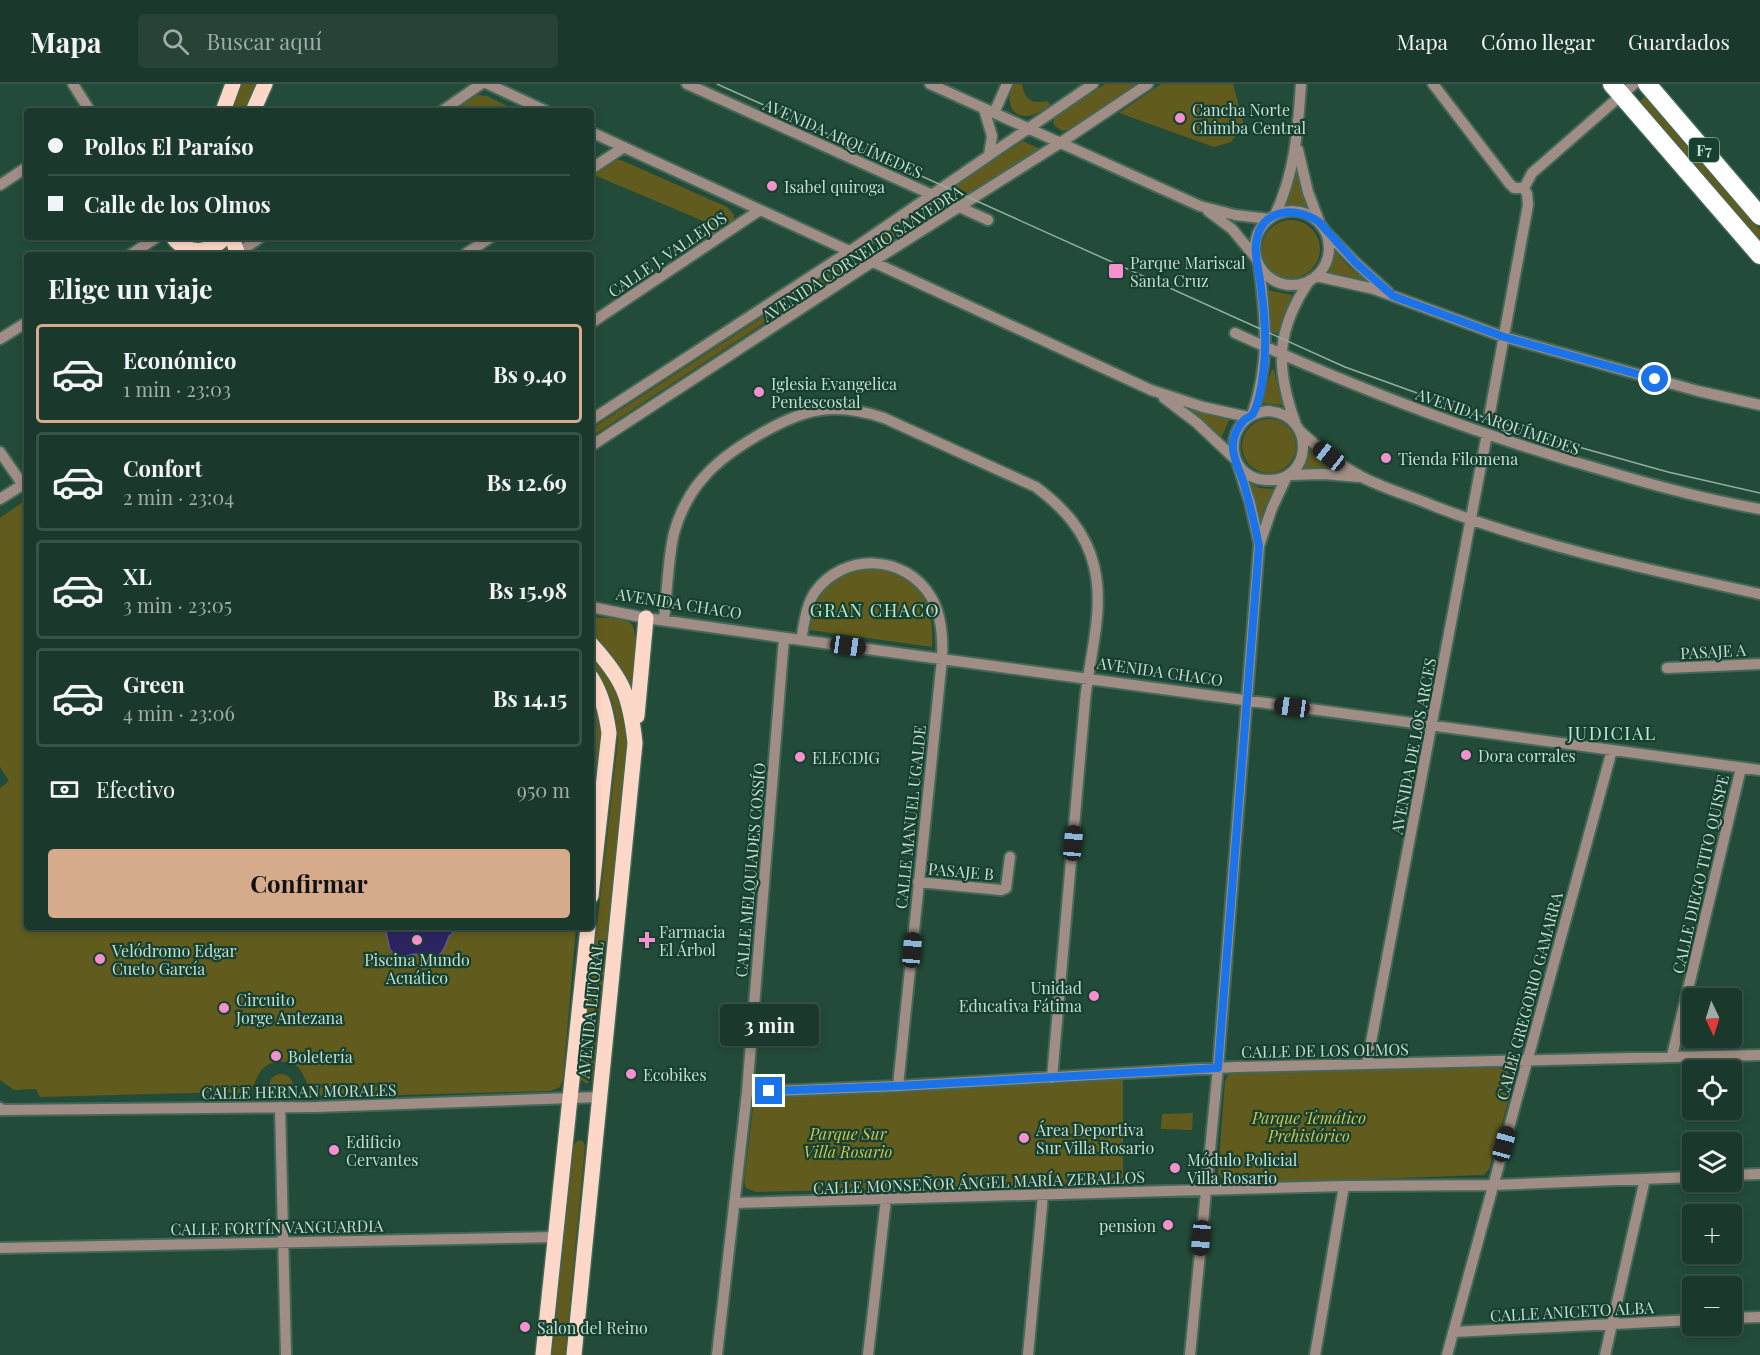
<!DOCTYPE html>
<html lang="es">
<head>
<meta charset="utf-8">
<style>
  body { margin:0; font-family:"Playfair Display",serif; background:#274337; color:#f1f3f6; height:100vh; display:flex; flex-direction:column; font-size:22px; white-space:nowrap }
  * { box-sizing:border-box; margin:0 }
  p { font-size:20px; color:#9faca9 }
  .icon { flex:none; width:33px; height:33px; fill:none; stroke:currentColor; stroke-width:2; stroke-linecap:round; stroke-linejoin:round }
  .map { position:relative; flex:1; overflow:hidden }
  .details { position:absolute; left:24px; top:168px; width:570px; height:678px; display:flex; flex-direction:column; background:#1a382b; border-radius:6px; box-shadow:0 3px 9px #0003,0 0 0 2px #385247 }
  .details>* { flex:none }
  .guide { position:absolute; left:24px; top:24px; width:570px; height:132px; border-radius:6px; box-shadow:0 3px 9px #0003,0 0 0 2px #385247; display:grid; align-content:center; height:132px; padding:0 24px; background:#1a382b }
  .needle { width:39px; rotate:176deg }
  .buttons { position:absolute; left:1682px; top:904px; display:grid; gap:12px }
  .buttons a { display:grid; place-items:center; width:60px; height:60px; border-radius:6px; background:#1a382b; box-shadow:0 3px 9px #0003,0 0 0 2px #385247; font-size:30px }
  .end { position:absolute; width:27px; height:27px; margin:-14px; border:8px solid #1a73e8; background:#fff; box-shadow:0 0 0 3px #fff }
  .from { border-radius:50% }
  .bubble { position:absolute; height:42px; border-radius:6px; background:#1a382b; box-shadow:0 3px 9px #0003,0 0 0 2px #385247; font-size:20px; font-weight:700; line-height:42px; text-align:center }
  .car { position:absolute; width:18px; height:36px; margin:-18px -9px; border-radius:8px; box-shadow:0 0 4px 2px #0007; background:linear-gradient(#222 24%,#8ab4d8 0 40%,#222 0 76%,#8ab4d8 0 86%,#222 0) }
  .guide b { display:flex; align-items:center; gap:21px; height:57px; font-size:22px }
  .guide b+b { border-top:2px solid #385247 }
  .guide i { width:15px; height:15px; background:#f1f3f6 }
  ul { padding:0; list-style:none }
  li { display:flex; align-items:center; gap:18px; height:99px; margin:0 12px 9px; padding:0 12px; border:3px solid #385247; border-radius:6px }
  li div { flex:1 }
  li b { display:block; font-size:22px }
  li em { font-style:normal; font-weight:700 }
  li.current { border-color:#d6ab8b }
  li>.icon { width:54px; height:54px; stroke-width:1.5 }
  h2 { padding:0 24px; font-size:27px; line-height:72px }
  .pay { display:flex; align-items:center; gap:15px; height:66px; padding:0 24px; font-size:22px }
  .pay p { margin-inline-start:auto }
  .button { display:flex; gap:12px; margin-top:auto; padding:12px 24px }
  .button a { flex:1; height:69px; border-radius:6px; background:#d6ab8b; color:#111; font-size:24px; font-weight:700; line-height:69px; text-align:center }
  header { display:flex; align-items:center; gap:36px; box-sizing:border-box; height:84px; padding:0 30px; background:#1a382b; border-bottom:2px solid #385247 }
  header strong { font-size:28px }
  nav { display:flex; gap:33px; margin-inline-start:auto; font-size:21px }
  .search { width:420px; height:54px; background:#274337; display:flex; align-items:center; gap:15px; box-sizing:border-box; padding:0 21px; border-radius:6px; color:#9faca9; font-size:22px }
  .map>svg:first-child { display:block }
</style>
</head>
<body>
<header>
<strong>Mapa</strong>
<div class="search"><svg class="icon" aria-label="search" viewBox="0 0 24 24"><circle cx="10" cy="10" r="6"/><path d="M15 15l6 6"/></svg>Buscar aquí</div>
<nav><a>Mapa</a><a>Cómo llegar</a><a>Guardados</a></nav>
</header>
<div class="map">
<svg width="1760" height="1271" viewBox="0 0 1760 1271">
  <rect width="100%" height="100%" fill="#224b39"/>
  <path fill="#615b1d" d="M242 0H258L246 27H231Z
    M1012 0H1022C1025 17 1032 20 1048 17L1050 21C1044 25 1036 31 1028 32 1008 33 1007 14 1012 0Z
    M1105 0H1137L1071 45 1062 47 1055 42 1053 38 1055 34Z
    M1161 0H1233L1244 41 1231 58 1214 63 1119 29Z
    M478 11 487 12 517 27H459L455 25Z
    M1645 12 1760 145V156L1640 17Z
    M1023 57 1042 66 974 112 953 103Z
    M616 76H621L727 123 734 131V137L710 153 711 147 708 139 594 91Z
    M1296 77 1310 125 1285 122 1291 106Z
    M931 122 937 125 880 162 874 160Z
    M1262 165a29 29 0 1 1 58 0a29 29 0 1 1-58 0Z
    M1334 166 1349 183 1368 197 1344 191 1326 190 1332 178Z
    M845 179 851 182 591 353V345Z
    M1268 206 1292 211 1277 250 1271 248Z
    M1272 285 1274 286 1282 321 1261 319Z
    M1182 323 1230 334 1220 357Z
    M1242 362a27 27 0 1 1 54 0a27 27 0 1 1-54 0Z
    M1309 365 1339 386 1304 384Z
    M1244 397 1260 404 1274 405 1264 424 1259 450Z
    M27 415V843H576L563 995 560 1003 551 1007 331 1013C327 1012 321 1012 317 1010 303 1003 305 979 287 978 247 974 263 1014 236 1015L229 1008 40 1013 36 1005 14 1006 0 996V704L9 697 0 683V434Z
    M880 484C923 499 934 518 932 563L810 546C813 522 823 499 846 488 856 484 869 485 880 484Z
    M591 533C602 534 619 533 629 538 641 544 632 587 631 599L627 598 605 565 591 549Z
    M591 570 614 602 619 618 627 658 592 995 587 1000 580 995 618 656C617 638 615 621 607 605 602 593 591 583 591 570Z
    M591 601 602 629 605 676 591 702Z
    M1489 983C1504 984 1510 985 1513 1001L1489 1085 1484 1091 1227 1100 1218 1090 1225 997 1228 991 1235 989Z
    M269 1002a12 12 0 1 1 24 0a12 12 0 1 1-24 0Z
    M1123 995V1100L756 1108 746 1104 744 1098 753 1024 756 1017 760 1014Z
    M1193 1029 1192 1046 1161 1045 1162 1030Z
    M580 1056 583 1057 585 1062 565 1271H552L574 1061 577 1057Z"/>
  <path fill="#2b2461" stroke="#5a5c83" stroke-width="1.5" d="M385 843H460L454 845 452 850 449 852C445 864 441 875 427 876 419 869 414 868 405 873L398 872 390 866Z"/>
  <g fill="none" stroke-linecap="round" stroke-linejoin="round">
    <defs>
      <path id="minor" d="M73 0 90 27
        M488 0 546 27
        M687 0 988 136
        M930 0 1200 122 1235 131 1269 135
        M1433 0 1509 99 1514 104H1524
        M984 25 992 52 989 71
        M442 27 481 0
        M994 29 1007 0
        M591 48 1151 306 1203 323 1248 333
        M1298 66 1308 108 1319 137
        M591 85 624 63
        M0 101 27 83
        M1524 104 1532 89 1634 0
        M1208 127 1232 145 1256 174
        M1255 164a37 37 0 1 1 74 0a37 37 0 1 1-74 0Z
        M1275 131C1295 89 1298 45 1301 0
        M1326 148 1356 179 1388 208
        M238 169 261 153
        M130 171 157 153
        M464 171 491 153
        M1316 192 1374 205 1504 253 1698 307 1760 321
        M591 239 760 126
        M1235 249C1355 304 1478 351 1606 387 1656 402 1708 416 1760 425
        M0 255 27 238
        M1164 314 1197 339 1234 374
        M1268 327C1316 330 1314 399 1266 396 1222 394 1223 330 1268 327Z
        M1490 328 1528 121 1527 110 1524 104
        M1252 331C1270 280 1266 236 1259 183
        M591 336 850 167 1093 0
        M1295 338C1275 283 1276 245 1310 196
        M1300 347C1319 365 1339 381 1362 393 1385 405 1411 412 1434 422 1540 463 1650 486 1760 510
        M591 362 872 178 1060 59 1148 0
        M0 368 23 401
        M1238 381 1250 419 1259 459
        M1290 391 1324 390 1358 393
        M0 415 27 398
        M591 523 646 534 801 556 1760 686
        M664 536C667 510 668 473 674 449 679 430 690 408 704 393 726 367 787 330 821 326 843 323 863 327 884 334L1036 403C1064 424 1086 448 1094 482 1105 526 1089 573 1085 617 1074 743 1063 868 1052 994
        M801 556C804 541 806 521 815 508 844 468 905 470 931 513 942 531 943 555 942 575L898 1002
        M1667 584 1760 580
        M918 798 1001 806 1006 804 1010 773
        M1672 972 1741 684
        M1367 979 1487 350
        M747 1008 898 1002 1235 983 1760 971
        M280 1023 286 1271
        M0 1024 1 1026 316 1023 600 1013
        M1731 1091 1760 1090
        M734 1119 1344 1102 1493 1101 1692 1093
        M0 1164 555 1153
        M1731 1234 1760 1233
        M1453 1248 1692 1236
        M717 1271 747 1008 784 554
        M868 1271 886 1115
        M1028 1271 1043 1111
        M1190 1271 1218 984 1259 462 1272 424 1286 394
        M1315 1271 1344 1102
        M1447 1271 1612 666
        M1605 1271 1645 1095"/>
      <path id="major" d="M223 27 233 0
        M253 27 265 0
        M173 153C187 172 210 170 225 153
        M232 153 238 171
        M591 593C602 611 606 628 609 649L591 812
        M637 632 646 534
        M543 1271 588 843
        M574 1271 635 659C630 612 623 595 591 560"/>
      <path id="highway" d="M1612 0 1760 171
        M1647 0 1760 132"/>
    </defs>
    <use href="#minor" stroke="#436858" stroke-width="14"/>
    <use href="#major" stroke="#436858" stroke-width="18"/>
    <use href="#highway" stroke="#436858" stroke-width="21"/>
    <use href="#minor" stroke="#a08d85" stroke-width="10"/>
    <use href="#major" stroke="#fdd7c7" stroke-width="15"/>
    <use href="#highway" stroke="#fff" stroke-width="18"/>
    <path stroke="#92aea1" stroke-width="1.5" d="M717 0 1345 283 1489 335 1557 357 1668 388 1760 409"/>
  </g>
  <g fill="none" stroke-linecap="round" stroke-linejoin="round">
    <path stroke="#1a73e8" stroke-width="8" d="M769 1007 898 1002 1218 984 1259 462C1255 441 1250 421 1244 400 1241 389 1234 377 1233 365 1232 354 1237 344 1244 336 1246 334 1250 333 1252 331 1258 323 1262 301 1263 291 1267 263 1265 232 1261 204 1260 190 1254 173 1256 159 1260 125 1295 121 1319 138L1356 179 1393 212 1504 253 1655 295"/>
  </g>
  <g fill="#f690cf" stroke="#16402f" stroke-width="2">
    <circle cx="1180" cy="34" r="6"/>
    <circle cx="772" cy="102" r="6"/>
    <rect x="1108" y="179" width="16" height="16" rx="3"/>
    <circle cx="759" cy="308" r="6"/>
    <circle cx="1386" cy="374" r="6"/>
    <circle cx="1466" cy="671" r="6"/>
    <circle cx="800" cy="673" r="6"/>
    <circle cx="417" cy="856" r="6"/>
    <path d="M644 847h6v6h6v6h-6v6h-6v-6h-6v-6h6z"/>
    <circle cx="100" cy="875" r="6"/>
    <circle cx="1094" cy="912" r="6"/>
    <circle cx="224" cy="924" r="6"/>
    <circle cx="276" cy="972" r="6"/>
    <circle cx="631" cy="990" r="6"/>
    <circle cx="1024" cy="1054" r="6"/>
    <circle cx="334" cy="1066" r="6"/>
    <circle cx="1175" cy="1084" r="6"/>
    <circle cx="1168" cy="1141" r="6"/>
    <circle cx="525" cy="1243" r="6"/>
  </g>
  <g text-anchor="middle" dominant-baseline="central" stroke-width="4.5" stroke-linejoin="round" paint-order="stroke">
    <rect fill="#16402f" stroke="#92aea1" stroke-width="1.5" x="1689" y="54" width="30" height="24" rx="4.5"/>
    <g font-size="15" font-weight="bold" fill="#c7ddd2">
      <text x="1704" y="66">F7</text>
    </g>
    <g font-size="16" fill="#c7ddd2" stroke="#16402f" text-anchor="start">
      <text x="1192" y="25">Cancha Norte<tspan x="1192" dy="18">Chimba Central</tspan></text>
      <text x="784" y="102">Isabel quiroga</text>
      <text x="1130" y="178">Parque Mariscal<tspan x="1130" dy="18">Santa Cruz</tspan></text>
      <text x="771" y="299">Iglesia Evangelica<tspan x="771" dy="18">Pentescostal</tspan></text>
      <text x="1398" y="374">Tienda Filomena</text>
      <text x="1478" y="671">Dora corrales</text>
      <text x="812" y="673">ELECDIG</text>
      <text x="659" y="847">Farmacia<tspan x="659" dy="18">El Árbol</tspan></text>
      <text x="112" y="866">Velódromo Edgar<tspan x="112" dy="18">Cueto García</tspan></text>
      <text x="417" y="875" text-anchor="middle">Piscina Mundo<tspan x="417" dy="18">Acuático</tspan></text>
      <text x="1082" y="903" text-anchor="end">Unidad<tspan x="1082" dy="18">Educativa Fátima</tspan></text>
      <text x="236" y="915">Circuito<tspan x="236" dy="18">Jorge Antezana</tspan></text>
      <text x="288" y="972">Boletería</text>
      <text x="643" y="990">Ecobikes</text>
      <text x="1036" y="1045">Área Deportiva<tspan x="1036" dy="18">Sur Villa Rosario</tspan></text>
      <text x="346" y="1057">Edificio<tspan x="346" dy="18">Cervantes</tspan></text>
      <text x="1187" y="1075">Módulo Policial<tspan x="1187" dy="18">Villa Rosario</tspan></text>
      <text x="1156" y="1141" text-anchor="end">pension</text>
      <text x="537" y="1243">Salon del Reino</text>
    </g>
    <g font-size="16" fill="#c7ddd2" stroke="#16402f">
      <text transform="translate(843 54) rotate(24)">AVENIDA ARQUÍMEDES</text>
      <text transform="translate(862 169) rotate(-33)">AVENIDA CORNELIO SAAVEDRA</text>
      <text transform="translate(667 170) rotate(-34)">CALLE J. VALLEJOS</text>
      <text transform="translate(1498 337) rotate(19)">AVENIDA ARQUÍMEDES</text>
      <text transform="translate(679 519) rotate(9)">AVENIDA CHACO</text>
      <text transform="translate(1713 567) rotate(-3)">PASAJE A</text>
      <text transform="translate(1160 587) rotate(8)">AVENIDA CHACO</text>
      <text transform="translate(1413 662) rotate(-79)">AVENIDA DE LOS ARCES</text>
      <text transform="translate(910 733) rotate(-84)">CALLE MANUEL UGALDE</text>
      <text transform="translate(750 786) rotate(-85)">CALLE MELQUIADES COSSÍO</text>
      <text transform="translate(961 787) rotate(5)">PASAJE B</text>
      <text transform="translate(1700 790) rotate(-77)">CALLE DIEGO TITO QUISPE</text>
      <text transform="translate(1529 912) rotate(-75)">CALLE GREGORIO GAMARRA</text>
      <text transform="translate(590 926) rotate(-84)">AVENIDA LITORAL</text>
      <text transform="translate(1325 966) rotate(-1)">CALLE DE LOS OLMOS</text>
      <text transform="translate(299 1007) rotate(-1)">CALLE HERNAN MORALES</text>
      <text transform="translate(979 1098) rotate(-2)">CALLE MONSEÑOR ÁNGEL MARÍA ZEBALLOS</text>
      <text transform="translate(277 1143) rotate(-1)">CALLE FORTÍN VANGUARDIA</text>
      <text transform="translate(1572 1227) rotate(-3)">CALLE ANICETO ALBA</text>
    </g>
    <g font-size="16" font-style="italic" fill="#cfc251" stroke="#16402f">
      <text x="1309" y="1033">Parque Temático<tspan x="1309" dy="18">Prehistórico</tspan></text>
      <text x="848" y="1049">Parque Sur<tspan x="848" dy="18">Villa Rosario</tspan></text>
    </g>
    <g font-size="18" letter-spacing="1.5" fill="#bae8d1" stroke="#16402f">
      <text x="875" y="526">GRAN CHACO</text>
      <text x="1612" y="649">JUDICIAL</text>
    </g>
  </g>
</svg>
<div class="buttons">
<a><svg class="needle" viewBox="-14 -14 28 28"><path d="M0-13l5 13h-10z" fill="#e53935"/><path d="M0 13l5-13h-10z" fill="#9faca9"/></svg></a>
<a><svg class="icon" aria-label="locate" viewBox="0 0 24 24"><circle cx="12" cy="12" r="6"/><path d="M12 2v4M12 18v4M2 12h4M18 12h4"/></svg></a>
<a><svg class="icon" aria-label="layers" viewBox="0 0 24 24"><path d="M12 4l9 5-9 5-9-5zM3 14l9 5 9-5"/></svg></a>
<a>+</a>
<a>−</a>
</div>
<i class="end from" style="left:1655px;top:295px"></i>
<i class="end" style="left:769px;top:1007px"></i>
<div class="bubble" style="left:720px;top:920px;width:99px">3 min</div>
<i class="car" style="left:1329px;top:372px;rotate:308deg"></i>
<i class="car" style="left:848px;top:562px;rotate:98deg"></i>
<i class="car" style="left:1292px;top:623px;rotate:278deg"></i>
<i class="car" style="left:1073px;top:759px;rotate:5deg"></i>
<i class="car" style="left:912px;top:866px;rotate:5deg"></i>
<i class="car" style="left:1504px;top:1060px;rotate:15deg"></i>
<i class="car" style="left:1201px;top:1154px;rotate:185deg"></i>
<div class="guide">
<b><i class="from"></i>Pollos El Paraíso</b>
<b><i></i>Calle de los Olmos</b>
</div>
<section class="details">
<h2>Elige un viaje</h2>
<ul>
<li class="current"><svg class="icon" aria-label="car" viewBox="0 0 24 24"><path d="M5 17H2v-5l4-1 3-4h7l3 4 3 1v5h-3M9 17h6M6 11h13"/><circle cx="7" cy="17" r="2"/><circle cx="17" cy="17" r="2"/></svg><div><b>Económico</b><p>1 min · 23:03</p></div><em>Bs 9.40</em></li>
<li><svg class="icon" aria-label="car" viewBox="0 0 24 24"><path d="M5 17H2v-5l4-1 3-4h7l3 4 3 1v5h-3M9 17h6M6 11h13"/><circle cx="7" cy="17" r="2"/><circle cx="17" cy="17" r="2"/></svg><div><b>Confort</b><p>2 min · 23:04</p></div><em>Bs 12.69</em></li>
<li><svg class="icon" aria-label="car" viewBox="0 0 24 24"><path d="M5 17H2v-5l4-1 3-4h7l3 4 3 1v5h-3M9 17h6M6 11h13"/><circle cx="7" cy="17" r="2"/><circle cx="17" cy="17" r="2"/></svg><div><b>XL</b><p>3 min · 23:05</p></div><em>Bs 15.98</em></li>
<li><svg class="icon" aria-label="car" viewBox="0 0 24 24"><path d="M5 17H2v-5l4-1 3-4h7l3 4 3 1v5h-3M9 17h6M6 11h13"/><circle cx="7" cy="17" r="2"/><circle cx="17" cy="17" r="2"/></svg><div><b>Green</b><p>4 min · 23:06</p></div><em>Bs 14.15</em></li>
</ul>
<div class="pay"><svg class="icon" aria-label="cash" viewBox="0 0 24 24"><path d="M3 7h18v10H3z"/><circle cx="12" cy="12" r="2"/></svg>Efectivo<p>950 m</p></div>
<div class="button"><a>Confirmar</a></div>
</section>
</div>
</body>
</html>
